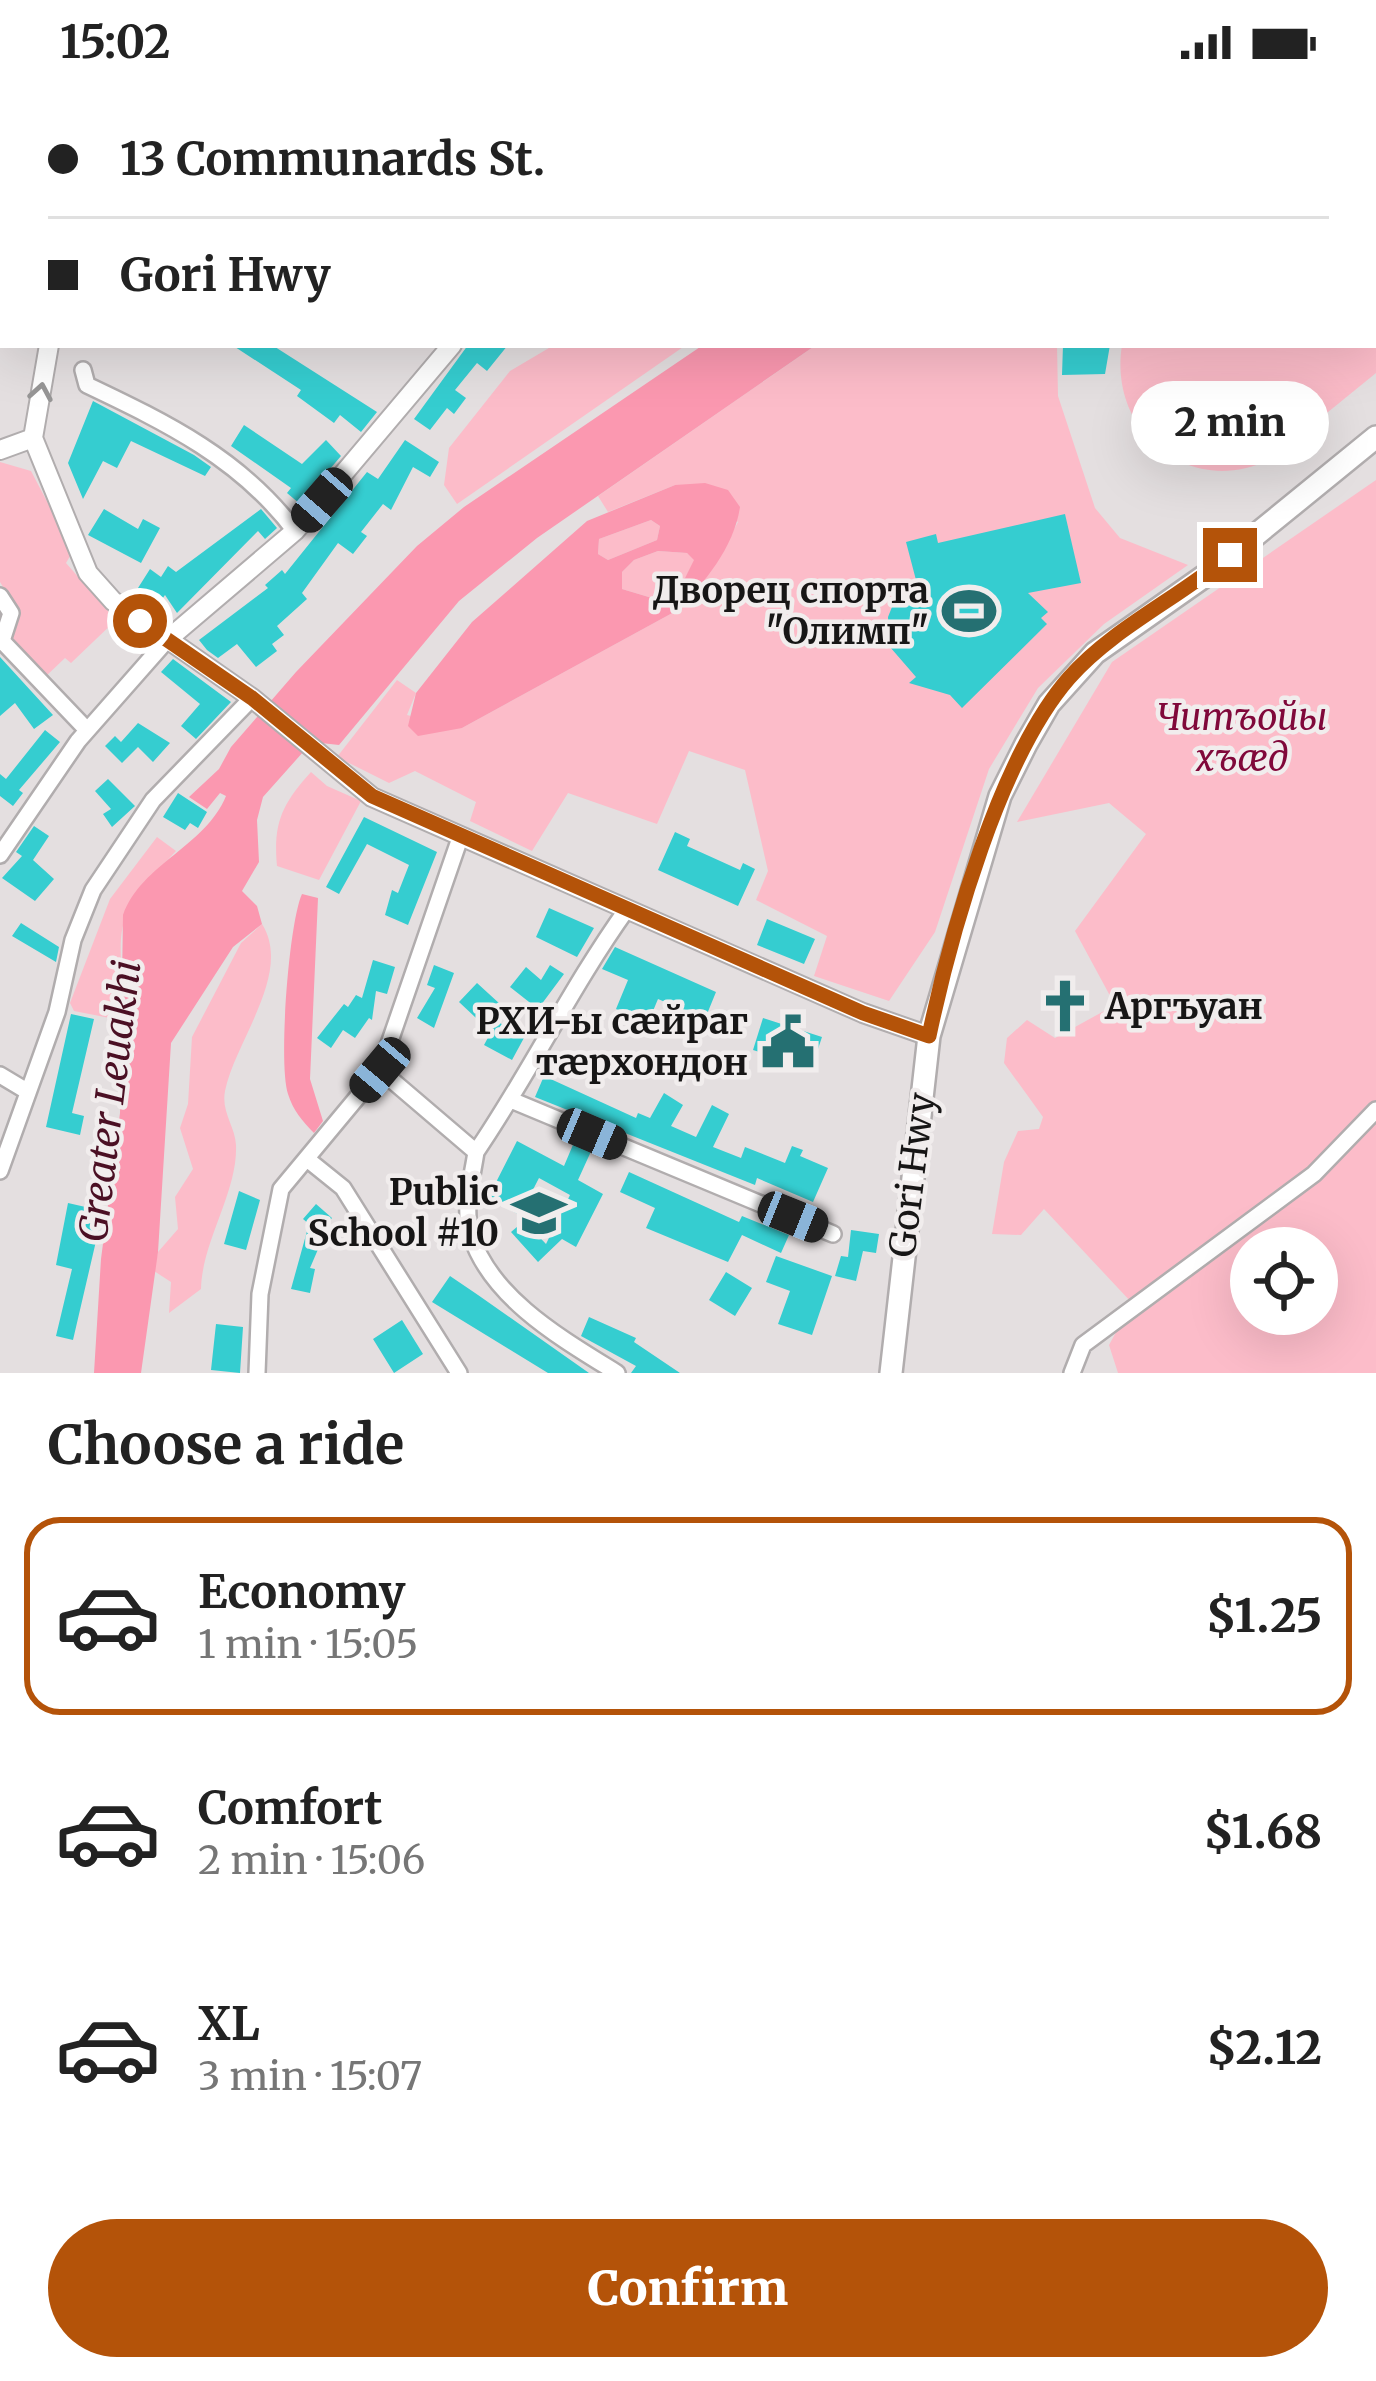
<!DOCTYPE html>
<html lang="en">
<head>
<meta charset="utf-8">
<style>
  body { margin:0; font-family:Merriweather,serif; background:#f6f6f6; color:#222; height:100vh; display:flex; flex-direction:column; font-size:45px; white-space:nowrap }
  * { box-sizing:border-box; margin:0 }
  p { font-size:39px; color:#767676 }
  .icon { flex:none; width:66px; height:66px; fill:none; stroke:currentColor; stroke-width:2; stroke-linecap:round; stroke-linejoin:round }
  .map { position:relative; height:1289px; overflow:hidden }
  .details { display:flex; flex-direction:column; background:#fff; flex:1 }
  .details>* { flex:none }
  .banner { position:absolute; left:0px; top:0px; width:1377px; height:264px; box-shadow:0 12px 48px #0002; display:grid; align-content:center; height:264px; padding:0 48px; background:#fff }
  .tools { position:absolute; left:1230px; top:1143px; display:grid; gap:24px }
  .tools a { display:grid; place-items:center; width:108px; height:108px; border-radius:50%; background:#fff; box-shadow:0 12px 48px #0002; font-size:60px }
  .end { position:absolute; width:54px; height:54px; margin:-27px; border:15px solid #b45309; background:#fff; box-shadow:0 0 0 6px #fff }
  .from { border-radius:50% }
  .bubble { position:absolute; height:84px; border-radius:42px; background:#fff; box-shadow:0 12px 48px #0002; font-size:39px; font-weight:800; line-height:84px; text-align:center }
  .car { position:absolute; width:36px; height:72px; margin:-36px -18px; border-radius:15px; box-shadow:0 0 9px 3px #0007; background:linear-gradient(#222 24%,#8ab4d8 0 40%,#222 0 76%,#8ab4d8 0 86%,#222 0) }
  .banner b { display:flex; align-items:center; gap:42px; height:114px; font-size:45px }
  .banner b+b { border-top:3px solid #e0e0e0 }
  .banner i { width:30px; height:30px; background:#222 }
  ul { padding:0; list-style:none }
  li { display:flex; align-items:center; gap:36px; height:198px; margin:0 24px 18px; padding:0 24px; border:6px solid transparent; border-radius:36px }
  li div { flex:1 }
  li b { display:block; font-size:45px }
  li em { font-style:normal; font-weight:800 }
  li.current { border-color:#b45309 }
  li>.icon { width:108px; height:108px; stroke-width:1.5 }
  h2 { padding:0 48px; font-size:54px; line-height:144px }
  .button { display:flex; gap:24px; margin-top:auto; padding:24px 48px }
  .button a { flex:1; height:138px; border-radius:72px; background:#b45309; color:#fff; font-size:48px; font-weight:800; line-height:138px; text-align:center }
  .status { display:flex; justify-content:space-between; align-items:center; height:84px; padding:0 60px; background:#fff; direction:ltr }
  .status svg { height:33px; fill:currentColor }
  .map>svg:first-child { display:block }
</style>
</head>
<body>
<div class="status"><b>15:02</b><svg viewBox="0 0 49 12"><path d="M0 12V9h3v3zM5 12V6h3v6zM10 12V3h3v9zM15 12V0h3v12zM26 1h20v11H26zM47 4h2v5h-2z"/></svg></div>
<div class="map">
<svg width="1376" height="1289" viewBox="0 0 1376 1289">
  <rect width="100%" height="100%" fill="#e4dfe0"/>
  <path fill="#fcbcc9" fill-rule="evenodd" d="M1376 62V289L1269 376C1188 414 1108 347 1122 261H1374Z
    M554 261H686L457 420 444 401 449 364 510 287Z
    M816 261H1057L1058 312 1095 424 1120 454 1188 481 1104 540 1038 604 989 685 935 848 889 917 814 892 827 852 756 816 768 787 745 686 689 667 657 740 568 709 532 767 470 737 476 718 415 687 389 699 337 673 397 596 416 609 407 631 462 644 676 527 699 506 738 438 675 401 608 428 598 412Z
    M0 378 31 387 73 467 66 479 116 536 71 579 65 574 44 594 7 556 18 527 0 498Z
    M1376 396V1289H1118L1109 1261 1132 1219 1044 1125 1021 1151 992 1150 1004 1078 1018 1047 1039 1045 1043 1033 1004 979 1007 954 1027 936 1055 954 1115 921 1075 847 1146 750 1109 719 1017 738 1112 578ZM1251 1164H1317V1230H1251Z
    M651 436 660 442 657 456 608 476 598 470 599 455Z
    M658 467 687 469 695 476 685 494 652 514 622 505V488L634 476Z
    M311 688 327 702 361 717 319 796 277 782C273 739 282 720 311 688Z
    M157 753 176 767C107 838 120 842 125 937L74 927 70 919 110 815Z
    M262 840C293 889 235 957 225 1007 221 1028 235 1042 236 1061 238 1108 202 1157 201 1205L169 1229 171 1198 154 1187 158 1168 178 1145 175 1113 193 1085 180 1044 188 1020 192 953 241 859Z"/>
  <path fill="#fb98b0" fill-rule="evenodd" d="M703 261H816L537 454 459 517 339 661 312 658 263 713 257 736 259 778 242 807 257 822 262 840 233 863 171 959 158 1168 141 1289H94L101 1175 120 1029 123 831C142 779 205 763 226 712L220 709 207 725 189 713 219 685 231 663 296 588 417 462 464 423Z
    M705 399 728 406 740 423C734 463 705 499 676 527L462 644 418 652 408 642 416 609 472 538 587 437 675 401ZM651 436 660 442 657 456 608 476 598 470 599 455ZM658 467 687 469 694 476 685 494 652 514 622 505V488L634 476Z
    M302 810 318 814 310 995 323 1037 314 1049C302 1037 293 1026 288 1010 278 980 289 838 302 810Z"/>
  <path fill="#35cdd0" d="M232 261H272L377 328 361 348 340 331 334 339 297 312 301 306Z
    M468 261H508L487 287 477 279 455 306 466 314 454 330 447 324 430 346 414 335Z
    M1063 261H1110L1105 290 1062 291Z
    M93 317 194 371 211 383 205 392 131 357 117 384 103 377 83 415 68 379Z
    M244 341 302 380 326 356 341 372 300 420 287 409 291 404 231 362Z
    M405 356 439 378 430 393 413 383 391 426 383 420 361 448 367 452 353 470 338 459 302 509 307 515 277 542 284 551 272 560 277 567 256 583 237 560 218 574 207 566 199 556 268 504 265 501 282 486 285 490 367 388 378 395Z
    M104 425 138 445 143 435 160 444 141 479 88 451Z
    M261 425 277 444 265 455 258 447 177 529 165 511 160 518 138 504 150 485 161 493 168 482 176 488Z
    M1065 430 1081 499 1028 509 1048 528 1041 534 1047 540 962 624 950 611 909 599 916 593 890 563 888 533 894 518 916 496 906 458 936 450 938 459Z
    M0 573 53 631 34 645 15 619 0 632Z
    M173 575 231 618 196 655 181 642 200 620 161 588Z
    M138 639 170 659 153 678 138 663 122 679 105 662 115 652 121 658Z
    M45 646 60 658 19 706 23 709 13 722 0 712V690L6 695Z
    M108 695 135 722 112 743 103 730 111 725 95 707Z
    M178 709 207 728 198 744 190 739 185 746 163 733Z
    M364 733 437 768 408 841 385 831 392 806 398 809 409 781 367 760 339 810 326 803Z
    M34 742 49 752 33 776 54 795 35 817 2 794 22 772 16 768Z
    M675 748 690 755 687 762 740 786 743 779 755 785 738 822 658 786Z
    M549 824 594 844 577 873 536 853Z
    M767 835 815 855 804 880 757 861Z
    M21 839 59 863 56 878 12 852Z
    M615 863 716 908 705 935 658 915 648 939 616 925 628 896 602 885Z
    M373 876 395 883 387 910 376 907 372 936 369 934 355 954 343 946 331 964 317 954 344 920 348 923 356 911 362 914Z
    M434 881 454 889 434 944 417 934 435 904 427 901Z
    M550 881 564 890 538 925 510 903 526 883 541 896Z
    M477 899 500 920 488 933 525 952 512 976 484 961 491 948 459 918Z
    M71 930 94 935 72 1029 84 1032 80 1051 46 1043Z
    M763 934 822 953 811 986 796 982 799 973 769 963 766 970 753 966Z
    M544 992 636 1034 638 1029 650 1034 664 1009 683 1021 671 1042 696 1053 712 1021 729 1030 713 1063 741 1074 745 1063 785 1079 792 1062 803 1066 800 1072 828 1084 813 1118 757 1094 755 1101 535 1013Z
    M575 1056 593 1063 578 1096 603 1110 576 1163 562 1155 538 1178 511 1148 524 1137 546 1160 570 1111 539 1094 520 1131 488 1114 517 1057 564 1082Z
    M629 1088 739 1138 742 1132 789 1151 781 1169 742 1151 728 1178 646 1144 655 1124 620 1108Z
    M239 1107 260 1116 246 1166 224 1160Z
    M68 1119 103 1127 73 1256 56 1252 72 1185 56 1181Z
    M316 1120 332 1134 315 1153 322 1156 310 1184 315 1185 310 1209 291 1205 309 1140 303 1135Z
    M851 1146 879 1150 876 1169 863 1167 856 1197 835 1192 841 1172 848 1173Z
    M776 1172 832 1192 812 1251 778 1240 790 1207 766 1198Z
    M726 1188 752 1204 735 1232 709 1216Z
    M450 1192 478 1211 589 1289H548L432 1218Z
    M589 1233 636 1254 634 1258 680 1289H631L636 1282 581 1252Z
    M402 1236 423 1270 394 1289 373 1255Z
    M216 1240 243 1243 240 1289 211 1286Z"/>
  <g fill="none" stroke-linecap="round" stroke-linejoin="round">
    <defs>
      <path id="minor" d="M403 0 409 3
        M233 3 234 0
        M494 3 496 0
        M0 37 3 38
        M83 286 87 301C167 339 241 375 295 447
        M0 512 11 529 2 557 87 646
        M0 771 78 657 167 556
        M380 986 476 1068C472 1095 463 1124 471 1151 491 1215 564 1256 617 1289
        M0 991 25 1006
        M511 1016 833 1150
        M476 1068C530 989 571 903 627 825
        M307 1075 343 1104 459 1289
        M0 1087 57 928 73 856 93 806 153 716 252 614
        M257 1289 260 1210 281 1105 380 986 460 754
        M1072 1289 1083 1261 1314 1090 1376 1026"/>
      <path id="tertiary" d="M86 3 87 0
        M649 3 651 0
        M33 354 88 489 113 517 252 614 372 713 863 929 929 952
        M33 354 49 261
        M0 366 33 354
        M167 556 295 447 452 261"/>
      <path id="secondary" d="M891 1289 929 952 1000 712 1026 660 1049 620 1095 569 1209 489 1376 353"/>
    </defs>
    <use href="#minor" stroke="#b1adae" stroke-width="20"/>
    <use href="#tertiary" stroke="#b1adae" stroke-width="22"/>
    <use href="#secondary" stroke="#b1adae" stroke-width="26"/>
    <use href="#minor" stroke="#fff" stroke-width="15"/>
    <use href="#tertiary" stroke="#fff" stroke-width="18"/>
    <use href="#secondary" stroke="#fff" stroke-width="21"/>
  </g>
  <defs><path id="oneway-chevron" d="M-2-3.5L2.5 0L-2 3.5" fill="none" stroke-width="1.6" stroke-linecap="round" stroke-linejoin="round" transform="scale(3)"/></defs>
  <use stroke="#979696" href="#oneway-chevron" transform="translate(41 308) rotate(-80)"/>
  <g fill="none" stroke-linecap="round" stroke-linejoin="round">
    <path stroke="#b45309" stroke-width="15" d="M140 537 252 614 372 712 863 929 929 952C951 848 1000 673 1069 594 1113 544 1179 514 1230 471"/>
  </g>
  <defs>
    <symbol id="stadium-bare" viewBox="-9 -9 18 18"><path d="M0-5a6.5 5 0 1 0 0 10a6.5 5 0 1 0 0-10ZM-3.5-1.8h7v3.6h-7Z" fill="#257072" stroke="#f1eded" stroke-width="2.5" paint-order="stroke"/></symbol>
    <symbol id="church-bare" viewBox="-9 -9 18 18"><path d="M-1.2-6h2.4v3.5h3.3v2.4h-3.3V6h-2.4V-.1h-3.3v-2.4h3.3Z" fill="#257072" stroke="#f1eded" stroke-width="2.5" paint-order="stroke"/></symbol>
    <symbol id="civic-bare" viewBox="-9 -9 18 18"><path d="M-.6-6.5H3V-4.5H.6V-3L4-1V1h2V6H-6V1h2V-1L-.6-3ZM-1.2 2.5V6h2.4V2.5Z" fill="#257072" stroke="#f1eded" stroke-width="2.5" paint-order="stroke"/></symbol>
    <symbol id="school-bare" viewBox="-9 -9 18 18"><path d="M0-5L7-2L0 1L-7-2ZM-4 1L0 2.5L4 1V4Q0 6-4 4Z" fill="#257072" stroke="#f1eded" stroke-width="2.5" paint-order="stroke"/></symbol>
  </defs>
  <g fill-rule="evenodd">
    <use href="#stadium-bare" x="931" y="489" width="76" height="76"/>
    <use href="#church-bare" x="1027" y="884" width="76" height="76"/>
    <use href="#civic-bare" x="750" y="920" width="76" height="76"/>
    <use href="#school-bare" x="501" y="1091" width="76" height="76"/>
  </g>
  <g text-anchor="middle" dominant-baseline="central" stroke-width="9" stroke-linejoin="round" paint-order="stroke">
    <g font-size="36" font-weight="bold" fill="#171616" stroke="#f1eded" text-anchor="end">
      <text x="929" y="506">Дворец спорта<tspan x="929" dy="41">"Олимп"</tspan></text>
      <text x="1105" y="922" text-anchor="start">Аргъуан</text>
      <text x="748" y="937">РХИ-ы сæйраг<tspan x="748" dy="41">тæрхондон</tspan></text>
      <text x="499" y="1108">Public<tspan x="499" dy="41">School #10</tspan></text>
    </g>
    <g font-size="36" font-style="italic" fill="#80083a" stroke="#f1eded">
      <text x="1242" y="633">Читъойы<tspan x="1242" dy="41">хъæд</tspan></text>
    </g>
    <g font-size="36" fill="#171616" stroke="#f1eded">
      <text transform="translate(912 1091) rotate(-83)">Gori Hwy</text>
    </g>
    <g font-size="39" font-style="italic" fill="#4b1024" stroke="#f1eded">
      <text transform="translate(110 1017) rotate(-83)">Greater Leuakhi</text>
    </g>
  </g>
</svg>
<div class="tools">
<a><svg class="icon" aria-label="locate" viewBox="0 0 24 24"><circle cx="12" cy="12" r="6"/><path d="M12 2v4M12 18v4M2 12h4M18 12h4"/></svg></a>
</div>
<i class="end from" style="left:140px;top:537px"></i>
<i class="end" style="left:1230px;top:471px"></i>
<div class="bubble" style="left:1131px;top:297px;width:198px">2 min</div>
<i class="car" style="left:322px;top:416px;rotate:221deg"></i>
<i class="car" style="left:380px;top:986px;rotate:220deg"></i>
<i class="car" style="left:592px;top:1050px;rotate:113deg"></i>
<i class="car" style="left:793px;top:1133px;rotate:112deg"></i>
<div class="banner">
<b><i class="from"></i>13 Communards St.</b>
<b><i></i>Gori Hwy</b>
</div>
</div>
<section class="details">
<h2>Choose a ride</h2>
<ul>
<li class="current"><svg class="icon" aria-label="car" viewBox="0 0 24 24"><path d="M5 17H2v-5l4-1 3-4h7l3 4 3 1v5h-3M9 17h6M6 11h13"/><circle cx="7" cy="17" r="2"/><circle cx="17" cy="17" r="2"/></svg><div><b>Economy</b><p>1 min · 15:05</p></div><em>$1.25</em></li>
<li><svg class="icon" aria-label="car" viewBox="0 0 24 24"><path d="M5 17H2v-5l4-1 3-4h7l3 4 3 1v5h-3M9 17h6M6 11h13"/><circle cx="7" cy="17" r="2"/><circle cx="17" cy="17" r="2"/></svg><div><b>Comfort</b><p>2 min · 15:06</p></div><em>$1.68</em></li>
<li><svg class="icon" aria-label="car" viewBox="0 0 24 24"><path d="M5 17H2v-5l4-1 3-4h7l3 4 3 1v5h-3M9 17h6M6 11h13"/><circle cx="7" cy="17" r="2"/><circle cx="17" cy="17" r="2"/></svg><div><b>XL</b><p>3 min · 15:07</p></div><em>$2.12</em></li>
</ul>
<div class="button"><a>Confirm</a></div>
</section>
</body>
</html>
